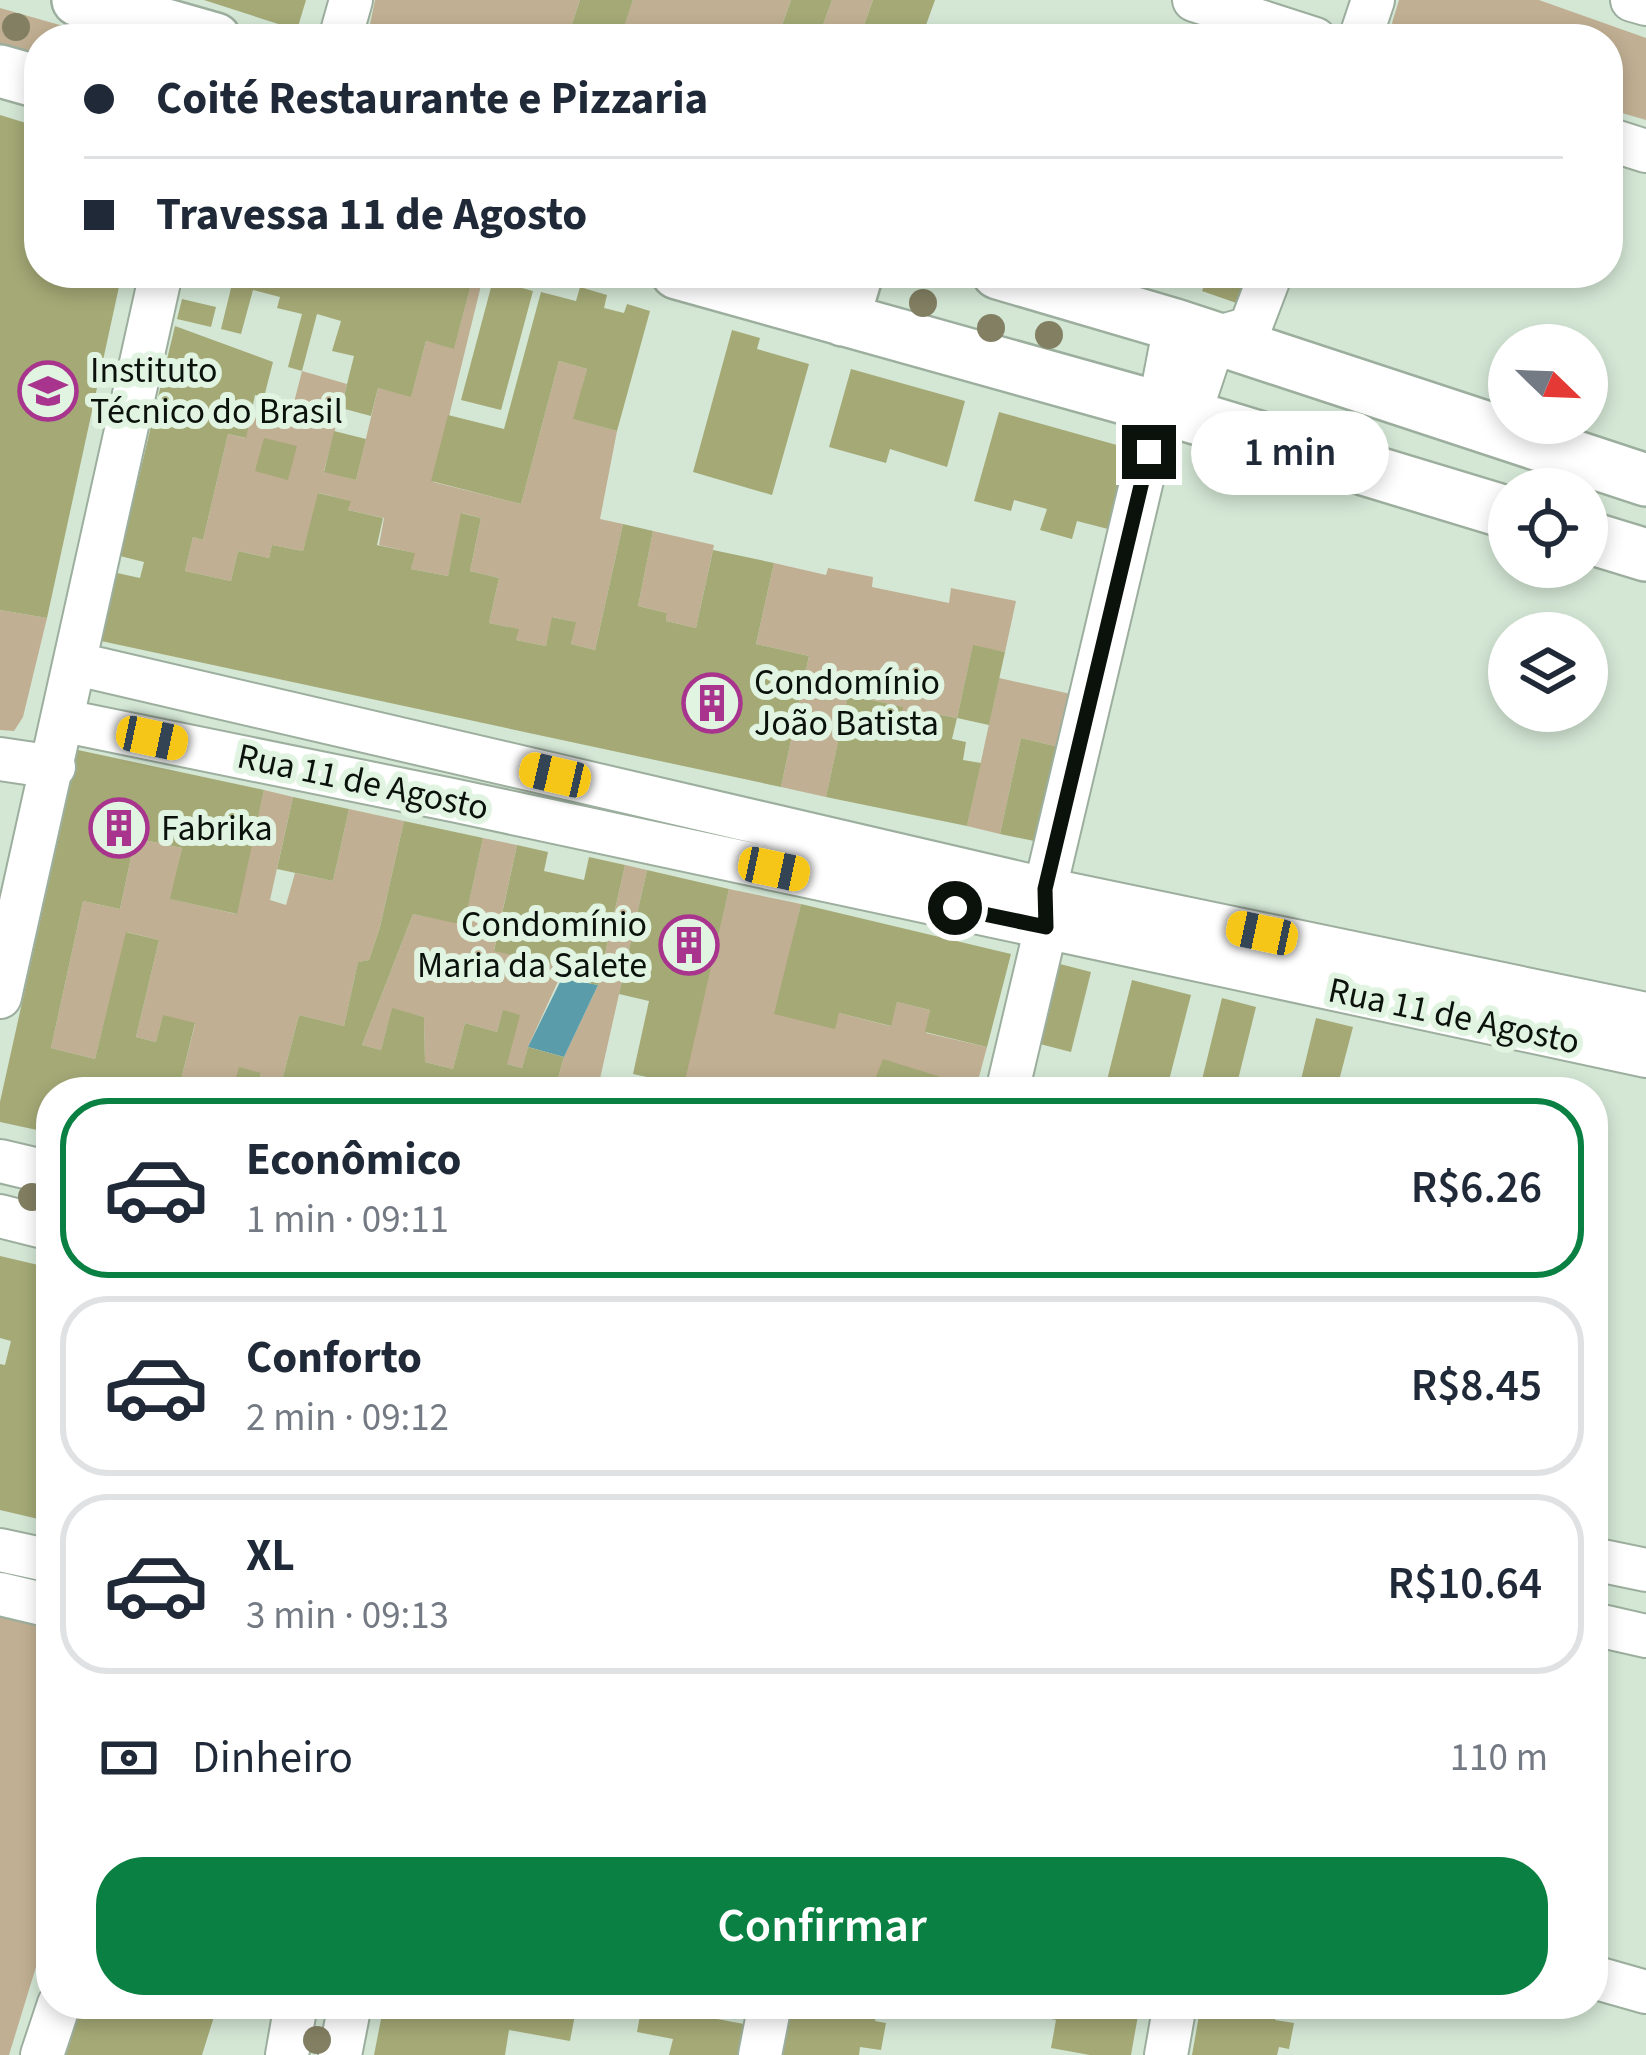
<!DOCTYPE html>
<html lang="pt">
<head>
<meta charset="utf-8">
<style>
  body { margin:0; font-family:"Source Sans 3",sans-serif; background:#f6f6f7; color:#1f2937; height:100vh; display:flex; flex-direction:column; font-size:45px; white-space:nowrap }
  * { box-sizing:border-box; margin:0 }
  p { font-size:39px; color:#747a83 }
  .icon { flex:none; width:66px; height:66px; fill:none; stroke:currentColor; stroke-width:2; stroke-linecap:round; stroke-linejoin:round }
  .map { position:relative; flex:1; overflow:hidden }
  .details { position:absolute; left:36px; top:1077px; width:1572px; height:942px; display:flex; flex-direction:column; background:#fff; border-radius:48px; box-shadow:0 6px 18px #0003 }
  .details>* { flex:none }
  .top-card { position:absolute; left:24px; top:24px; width:1599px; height:264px; border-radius:48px; box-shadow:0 6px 18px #0003; display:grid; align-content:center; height:264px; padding:0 60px; background:#fff }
  .needle { width:78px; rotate:113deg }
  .buttons { position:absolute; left:1488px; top:324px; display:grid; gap:24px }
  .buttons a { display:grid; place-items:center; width:120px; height:120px; border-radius:50%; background:#fff; box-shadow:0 6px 18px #0003; font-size:60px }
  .end { position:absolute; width:54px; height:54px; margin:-27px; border:15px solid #0b120c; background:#fff; box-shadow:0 0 0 6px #fff }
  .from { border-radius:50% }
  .bubble { position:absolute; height:84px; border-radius:42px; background:#fff; box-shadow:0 6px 18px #0003; font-size:39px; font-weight:600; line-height:84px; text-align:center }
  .car { position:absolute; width:36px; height:72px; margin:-36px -18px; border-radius:15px; box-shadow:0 0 9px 3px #0007; background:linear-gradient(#f5c518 24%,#345 0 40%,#f5c518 0 76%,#345 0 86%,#f5c518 0) }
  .top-card b { display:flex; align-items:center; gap:42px; height:114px; font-size:45px }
  .top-card b+b { border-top:3px solid #e0e1e3 }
  .top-card i { width:30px; height:30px; background:#1f2937 }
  ul { padding:21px 0 0; list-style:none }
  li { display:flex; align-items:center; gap:36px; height:180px; margin:0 24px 18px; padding:0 36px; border:6px solid #e0e1e3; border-radius:48px }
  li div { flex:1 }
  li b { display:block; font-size:45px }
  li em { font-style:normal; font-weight:600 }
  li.active { border-color:#0b8043 }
  li>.icon { width:108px; height:108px; stroke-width:1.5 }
  .pay { display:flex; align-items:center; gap:30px; height:132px; padding:0 60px; font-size:45px }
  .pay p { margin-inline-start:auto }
  .button { display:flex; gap:24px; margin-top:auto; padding:24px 60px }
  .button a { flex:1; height:138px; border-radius:48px; background:#0b8043; color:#fff; font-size:48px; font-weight:600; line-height:138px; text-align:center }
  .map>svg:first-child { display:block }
</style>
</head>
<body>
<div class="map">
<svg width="1646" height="2055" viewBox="0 0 1646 2055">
  <rect width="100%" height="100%" fill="#d4e7d5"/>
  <path fill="#c0af92" d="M375 0H580L567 39H367Z
    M633 0H791L779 34 792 39H642L623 29Z
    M832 0H873L859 39H818Z
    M1399 0H1539L1646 38V120L1608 109V39H1399L1392 23Z
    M0 8 109 39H39V62L0 51Z
    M474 273H484L433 482 521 504 559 361 587 369 574 419 617 431 600 519 623 524 595 650 571 644 575 622 553 617 546 646 516 640 518 629 489 623 499 578 470 571 481 518 462 513 448 576 411 569 414 553 379 545 384 518 348 510 350 501 319 493 303 551 272 545 269 558 238 551 231 581 185 571 193 537 203 540 228 434 245 438 250 416 288 426 302 371 347 384 324 471 356 480 378 388 411 396 426 341 454 348Z
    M653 531 714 545 696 628 666 621 667 613 638 606Z
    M774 563 826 575 828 568 873 577 872 587 949 603 951 588 1016 601 1005 652 973 646 957 718 927 712 921 738 897 733 902 707 872 700 875 688 851 683 826 797 781 787 809 656 756 644Z
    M0 610 47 618 23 717 14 731 0 730Z
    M999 678 1071 694 1059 747 1021 738 1000 834 967 826Z
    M264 790 293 797 270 900 286 905 295 873 333 881 349 809 404 821 380 927 369 960 358 962 344 1026 299 1015 279 1092H256L261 1073 232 1092 181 1080 195 1024 163 1016 156 1042 136 1037 159 940 127 932 95 1059 51 1048 83 901 120 909 135 838 182 848 171 899 236 914Z
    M483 838 517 845 494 950 565 966 528 1047 522 1068 507 1064 503 1011 497 1032 465 1023 453 1069 425 1062 424 1017 392 1009 381 1050 362 1045 413 914 464 924Z
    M625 865 647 870 597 1092H554L564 1057 598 985Z
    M729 889 801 904 775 1014 839 1013 890 1026 897 1002 930 1010 926 1033 987 1047 976 1088 681 1092Z
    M0 1613 51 1624V1918L9 2055H0Z"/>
  <path fill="#5b9cab" d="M562 978 598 985 564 1057 528 1047Z"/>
  <path fill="#a4a976" d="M204 0H306L297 30Z
    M580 0H633L620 39H567Z
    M791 0H832L818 39H792L779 34Z
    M873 0H935L921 39H859Z
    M0 115 39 127V273H122L47 618 0 610Z
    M196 273H474L454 349 426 341 411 397 378 388 371 416 341 408 354 356 332 351 341 321 317 314 302 371 288 367 302 314 277 308 280 297 253 290 241 334 221 329 232 284Z
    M1209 273H1254L1242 305 1202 291Z
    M493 280 533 291 501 410 461 400Z
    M580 287 607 295 604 308 624 313 627 304 650 311 617 431 573 419 587 369 559 361 521 504 431 481 448 415 504 429 541 292 576 301Z
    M182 299 216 307 211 327 177 319Z
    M175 326 273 362 264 397 255 395 246 438 228 434 203 540 193 537 185 571 231 581 238 551 269 558 272 545 303 551 318 493 351 501 348 510 383 518 377 545 415 553 411 569 448 576 461 513 481 518 470 571 499 578 489 623 519 629 516 640 546 646 552 617 576 622 571 644 595 650 623 524 653 531 638 606 667 613 666 621 696 628 713 550 774 563 756 644 809 656 781 787 101 641 117 573 140 578 144 562 120 556Z
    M732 330 760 338 757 349 809 364 772 495 693 472Z
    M851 369 965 401 947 467 890 449 886 463 829 447Z
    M999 412 1131 449 1108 529 1077 521 1072 539 1040 530 1047 509 1014 500 1011 511 974 501Z
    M334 431 366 439 356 480 324 472Z
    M264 438 297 446 288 480 255 471Z
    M973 645 1005 652 989 725 957 718Z
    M851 682 875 687 872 700 903 707 897 733 921 738 926 712 957 718 952 739 966 742 963 760 981 763 967 826 826 797Z
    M1021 738 1059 747 1039 842 1000 834Z
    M78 750 264 790 237 914 170 899 182 848 135 838 120 909 83 901 51 1048 95 1059 126 932 159 940 136 1037 156 1042 163 1015 195 1023 181 1080 223 1092H51V1133L0 1122V1102Z
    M293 797 349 809 333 881 277 869Z
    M404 821 483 838 464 925 413 914 362 1045 381 1050 392 1008 424 1017 425 1062 453 1069 465 1023 497 1032 503 1010 520 1015 507 1064 522 1068 528 1047 564 1057 554 1092H279L299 1015 344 1026 358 962 369 960 380 927Z
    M517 845 548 852 544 871 584 880 589 857 625 865 598 985 562 978 565 966 494 951Z
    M647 870 729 889 684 1085 633 1074 649 1001 619 994Z
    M801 904 1011 954 987 1047 925 1032 930 1010 897 1002 891 1026 839 1013 835 1029 774 1014Z
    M1060 964 1091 972 1071 1052 1040 1044Z
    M1132 980 1191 995 1166 1092H1104Z
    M1222 998 1256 1007 1235 1092H1199Z
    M1316 1018 1353 1027 1336 1092H1298Z
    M883 1059 976 1088 975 1092H870Z
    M239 1067 261 1073 256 1092H232Z
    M0 1256 51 1268V1522L0 1510V1364L5 1365 11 1341 0 1338Z
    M82 2004H218L202 2055H66Z
    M384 2004H577L570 2041 509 2030 505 2055H374Z
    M790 2004H878L875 2021 886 2023 881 2050 860 2047 859 2055H781Z
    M981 2004H1140L1131 2055H1090L1051 2048 1056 2020Z
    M1201 2004H1278L1275 2020 1294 2023 1289 2049 1279 2047 1277 2055H1192Z
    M642 2005 744 2024 738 2055H669L673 2039 637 2032Z"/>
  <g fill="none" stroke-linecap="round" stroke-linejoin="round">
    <defs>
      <path id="minor" d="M1194 0 1315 39
        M1632 0 1646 4
        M340 39 351 0
        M1360 39 1373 0
        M1608 139 1646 151
        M1189 416 1215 338 1250 328 1271 273
        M77 664 1045 889 1646 1014
        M65 721 457 801 1646 1056
        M0 759 54 767
        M0 997 161 273
        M1007 1092 1046 927 1045 889 1159 408 1175 325
        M0 1161 51 1173
        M0 1216 51 1229
        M0 1550 51 1561
        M1593 1559 1646 1570
        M0 1594 51 1606
        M1593 1624 1646 1636
        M1593 1977 1646 1992
        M42 2055 59 2004
        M287 2055 296 2004
        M340 2055 350 2004
        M760 2055 770 2004
        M1166 2055 1175 2004"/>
      <path id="tertiary" d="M78 0 215 39
        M0 71 39 82
        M677 273 1189 416 1509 513
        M998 273 1175 325 1646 480
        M843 320 857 273
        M1587 537 1646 555"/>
    </defs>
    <use href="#minor" stroke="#9cae9d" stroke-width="46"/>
    <use href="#tertiary" stroke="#9cae9d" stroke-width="56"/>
    <use href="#minor" stroke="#fff" stroke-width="42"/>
    <use href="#tertiary" stroke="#fff" stroke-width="51"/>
  </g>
  <g fill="#827f62">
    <circle cx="16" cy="27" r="14"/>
    <circle cx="923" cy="303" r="14"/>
    <circle cx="991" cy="328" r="14"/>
    <circle cx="1049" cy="335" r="14"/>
    <circle cx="32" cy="1197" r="14"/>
    <circle cx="317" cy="2040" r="14"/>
  </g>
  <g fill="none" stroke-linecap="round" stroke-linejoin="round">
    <path stroke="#0b120c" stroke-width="15" d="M955 908 1046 927 1045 889 1149 452"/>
  </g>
  <defs>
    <symbol id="school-ring" viewBox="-11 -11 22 22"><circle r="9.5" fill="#e1f4e2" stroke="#a8348e" stroke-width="1.5"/><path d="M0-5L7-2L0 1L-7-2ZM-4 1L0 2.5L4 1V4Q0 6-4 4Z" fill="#a8348e"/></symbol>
    <symbol id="building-ring" viewBox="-11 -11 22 22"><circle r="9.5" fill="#e1f4e2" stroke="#a8348e" stroke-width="1.5"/><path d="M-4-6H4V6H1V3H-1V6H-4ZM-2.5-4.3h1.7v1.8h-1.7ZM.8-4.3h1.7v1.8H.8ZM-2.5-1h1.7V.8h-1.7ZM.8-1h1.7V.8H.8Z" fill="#a8348e"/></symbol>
  </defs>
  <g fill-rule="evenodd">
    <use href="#school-ring" x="15" y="358" width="66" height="66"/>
    <use href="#building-ring" x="679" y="670" width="66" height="66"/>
    <use href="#building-ring" x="86" y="795" width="66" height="66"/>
    <use href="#building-ring" x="656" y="912" width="66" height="66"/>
  </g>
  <g text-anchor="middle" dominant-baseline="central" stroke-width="12" stroke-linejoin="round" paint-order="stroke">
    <g font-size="36" fill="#0b120c" stroke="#e1f4e2" text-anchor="start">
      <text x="90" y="370">Instituto<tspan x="90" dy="41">Técnico do Brasil</tspan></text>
      <text x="754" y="682">Condomínio<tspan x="754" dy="41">João Batista</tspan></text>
      <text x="161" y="828">Fabrika</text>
      <text x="647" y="924" text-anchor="end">Condomínio<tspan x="647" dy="41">Maria da Salete</tspan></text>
    </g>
    <g font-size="36" fill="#0b120c" stroke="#e1f4e2">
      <text transform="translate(363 782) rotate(12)">Rua 11 de Agosto</text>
      <text transform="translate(1454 1016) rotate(12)">Rua 11 de Agosto</text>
    </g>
  </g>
</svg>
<div class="buttons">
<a><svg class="needle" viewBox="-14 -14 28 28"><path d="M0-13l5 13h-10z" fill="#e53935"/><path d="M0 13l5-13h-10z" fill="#747a83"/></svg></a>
<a><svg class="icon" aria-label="locate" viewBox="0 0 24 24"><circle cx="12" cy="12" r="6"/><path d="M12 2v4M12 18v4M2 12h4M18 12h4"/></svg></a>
<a><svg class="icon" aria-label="layers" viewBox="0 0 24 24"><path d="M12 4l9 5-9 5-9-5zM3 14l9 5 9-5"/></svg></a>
</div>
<i class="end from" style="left:955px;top:908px"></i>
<i class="end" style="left:1149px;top:452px"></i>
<div class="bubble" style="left:1191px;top:411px;width:198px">1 min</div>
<i class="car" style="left:152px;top:738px;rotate:102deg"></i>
<i class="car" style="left:555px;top:775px;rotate:283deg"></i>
<i class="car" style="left:774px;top:869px;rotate:102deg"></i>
<i class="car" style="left:1262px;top:933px;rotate:282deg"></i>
<div class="top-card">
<b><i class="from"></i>Coité Restaurante e Pizzaria</b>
<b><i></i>Travessa 11 de Agosto</b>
</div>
<section class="details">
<ul>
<li class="active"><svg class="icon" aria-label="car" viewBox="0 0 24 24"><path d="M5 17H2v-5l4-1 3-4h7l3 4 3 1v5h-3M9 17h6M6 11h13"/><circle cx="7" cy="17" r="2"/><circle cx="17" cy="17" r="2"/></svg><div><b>Econômico</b><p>1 min · 09:11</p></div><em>R$6.26</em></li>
<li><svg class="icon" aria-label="car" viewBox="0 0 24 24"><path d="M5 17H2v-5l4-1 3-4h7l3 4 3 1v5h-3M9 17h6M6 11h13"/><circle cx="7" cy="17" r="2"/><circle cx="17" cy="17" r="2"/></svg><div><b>Conforto</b><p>2 min · 09:12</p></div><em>R$8.45</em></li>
<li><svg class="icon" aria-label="car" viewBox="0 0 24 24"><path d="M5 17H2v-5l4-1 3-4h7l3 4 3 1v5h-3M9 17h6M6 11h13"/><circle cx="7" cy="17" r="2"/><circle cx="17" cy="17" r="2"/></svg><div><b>XL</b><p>3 min · 09:13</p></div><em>R$10.64</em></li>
</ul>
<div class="pay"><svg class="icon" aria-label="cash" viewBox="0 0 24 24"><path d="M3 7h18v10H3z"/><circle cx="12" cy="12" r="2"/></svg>Dinheiro<p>110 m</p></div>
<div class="button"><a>Confirmar</a></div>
</section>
</div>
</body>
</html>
